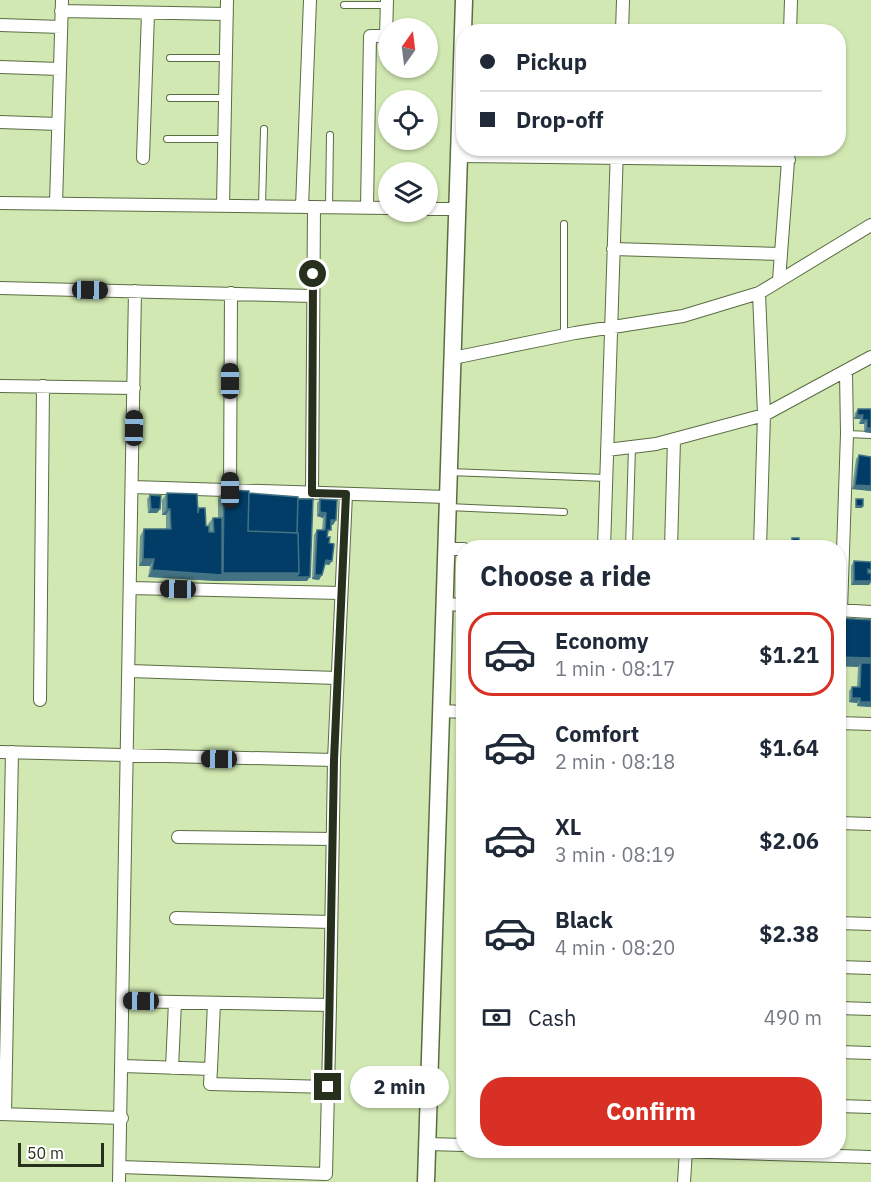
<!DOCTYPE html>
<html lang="en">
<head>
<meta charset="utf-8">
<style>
  body { margin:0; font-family:"IBM Plex Sans",sans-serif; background:#f2f2f3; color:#1f2937; height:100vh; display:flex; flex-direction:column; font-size:22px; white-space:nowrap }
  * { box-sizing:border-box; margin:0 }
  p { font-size:20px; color:#747a83 }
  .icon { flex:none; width:33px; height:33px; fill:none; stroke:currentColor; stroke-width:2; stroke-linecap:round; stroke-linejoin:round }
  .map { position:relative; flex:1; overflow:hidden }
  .side { position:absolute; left:456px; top:540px; width:390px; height:618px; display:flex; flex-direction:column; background:#fff; border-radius:24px; box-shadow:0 2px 4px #0004 }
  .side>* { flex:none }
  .top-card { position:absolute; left:456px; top:24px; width:390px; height:132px; border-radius:24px; box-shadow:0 2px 4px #0004; display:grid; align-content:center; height:132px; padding:0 24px; background:#fff }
  .needle { width:39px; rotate:14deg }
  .tools { position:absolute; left:378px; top:18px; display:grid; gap:12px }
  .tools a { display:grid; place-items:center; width:60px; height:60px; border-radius:50%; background:#fff; box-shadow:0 2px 4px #0004; font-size:30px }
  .scale { position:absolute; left:18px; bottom:15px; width:86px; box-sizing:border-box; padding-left:6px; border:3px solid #272f1d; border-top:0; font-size:16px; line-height:21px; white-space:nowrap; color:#272f1d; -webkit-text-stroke:4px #fff; paint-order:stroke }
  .end { position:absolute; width:27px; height:27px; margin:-14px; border:8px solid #272f1d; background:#fff; box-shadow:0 0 0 3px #fff }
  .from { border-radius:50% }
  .bubble { position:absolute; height:42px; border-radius:21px; background:#fff; box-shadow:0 2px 4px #0004; font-size:20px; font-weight:800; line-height:42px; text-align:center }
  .car { position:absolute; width:18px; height:36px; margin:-18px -9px; border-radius:8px; box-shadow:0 0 4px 2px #0007; background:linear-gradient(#222 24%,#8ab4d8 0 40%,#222 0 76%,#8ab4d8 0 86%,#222 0) }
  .top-card b { display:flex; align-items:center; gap:21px; height:57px; font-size:22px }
  .top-card b+b { border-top:2px solid #e0e1e3 }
  .top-card i { width:15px; height:15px; background:#1f2937 }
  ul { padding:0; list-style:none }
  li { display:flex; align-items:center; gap:18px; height:84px; margin:0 12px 9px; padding:0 12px; border:3px solid transparent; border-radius:24px }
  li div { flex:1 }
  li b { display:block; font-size:22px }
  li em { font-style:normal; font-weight:800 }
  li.current { border-color:#d93025 }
  li>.icon { width:54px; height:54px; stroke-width:1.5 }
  h2 { padding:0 24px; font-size:27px; line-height:72px }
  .pay { display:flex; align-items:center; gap:15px; height:66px; padding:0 24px; font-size:22px }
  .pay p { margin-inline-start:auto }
  .action { display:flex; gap:12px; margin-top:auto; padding:12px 24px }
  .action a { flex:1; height:69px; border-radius:24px; background:#d93025; color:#fff; font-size:24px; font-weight:800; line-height:69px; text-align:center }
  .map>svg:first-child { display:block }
</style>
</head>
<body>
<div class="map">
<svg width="871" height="1182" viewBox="0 0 871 1182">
  <rect width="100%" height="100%" fill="#def2c3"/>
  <path fill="#d1e8b2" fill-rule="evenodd" d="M0 0H871V1182H0ZM388 28H428V68H388ZM464 32H838V148H464ZM388 100H428V140H388ZM388 172H428V212H388ZM464 548H838V1150H464Z"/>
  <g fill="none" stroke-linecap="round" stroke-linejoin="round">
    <defs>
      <path id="lane" d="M344 5H387
        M170 58H226
        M170 98H225
        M167 139H225
        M262 206 264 129
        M329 207 330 135
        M564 335V224
        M847 434 871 435
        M449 472 606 478
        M448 507 564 512
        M629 548 632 447"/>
      <path id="street" d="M61 11 227 14
        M0 25 61 27
        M622 32 623 0
        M790 32 791 0
        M0 67 60 69
        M0 122 58 124
        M459 156 789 160
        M143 158 148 13
        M0 203 388 208
        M56 204 62 0
        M223 206 227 0
        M302 207 310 0
        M367 208 370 36H386L387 0
        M428 209H458
        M613 249 781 254
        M779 280 789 148
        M0 288 312 296
        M759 293 764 415 760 548
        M453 358 575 333 683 316 759 293 871 225
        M0 386 134 388
        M607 450 656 444 764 415 871 357
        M133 487 447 497
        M230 490 231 293
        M312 493 314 207
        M604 548 617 148
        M671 548 674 439
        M446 549H464
        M131 588 341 593
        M445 604 464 605
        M838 610 871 612
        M841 610 847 434 846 372
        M130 671 337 678
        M40 700 43 386
        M441 711 464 712
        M838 723 871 724
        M0 752 334 760
        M838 823 871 824
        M178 837 333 839
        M176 918 331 922
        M838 923 871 924
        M838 967 871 968
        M124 1001 330 1005 334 760 346 494
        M838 1008 871 1009
        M838 1052 871 1053
        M123 1066 211 1069 210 1084 328 1087
        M172 1068 175 1002
        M211 1069 214 1003
        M838 1106 871 1107
        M0 1114 122 1118
        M5 1114 12 752
        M427 1144 464 1145
        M645 1150 871 1157
        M120 1167 326 1174 330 1005
        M119 1182 135 291
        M684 1182 686 1150"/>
      <path id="secondary" d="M426 1182 464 0"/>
    </defs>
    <use href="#lane" stroke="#5b6c43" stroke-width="8"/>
    <use href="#street" stroke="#5b6c43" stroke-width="14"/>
    <use href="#secondary" stroke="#5b6c43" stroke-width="19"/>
    <use href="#lane" stroke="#fff" stroke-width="6"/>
    <use href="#street" stroke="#fff" stroke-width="12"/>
    <use href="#secondary" stroke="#fff" stroke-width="16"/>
  </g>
  <path fill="#709895" d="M858 409H871V433L864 432V424H859L860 419H854L855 413Z
    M859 455 871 474V491L852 489 856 459Z
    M224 490 249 493 307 581H217L148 577 150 566H139L140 536 144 529H166V515H162V500L167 493 198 510 199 508 206 526H209L208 524 213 518H218V498Z
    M150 495 160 509 157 513H148L147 499Z
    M320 499 336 520 333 525 331 524 327 537 332 561 329 565 325 564 319 580 312 579 314 535 317 530H322L323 518 317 516V503Z
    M854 561 871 562V582L869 585H851V566Z
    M839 618 871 620V707L857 706V703L849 702V691L852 687H857L858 667 838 666Z"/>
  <path fill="#437383" d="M857 415H863L860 419H854Z
    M862 420H867L864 424H859Z
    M867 428H871V433L864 432Z
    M855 485 871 486V491L852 489Z
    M856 506H863L862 508H855Z
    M151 509H160L157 513H148Z
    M167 509H170L166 515H162Z
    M320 512 326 513 323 518 317 516Z
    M331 520H336L333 525 328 524Z
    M792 545H799L797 547H790Z
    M143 559H154L150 566H139Z
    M326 560 332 561 329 565 323 564Z
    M152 570 222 575 217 581 148 577Z
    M223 573H299L310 577 307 581H217Z
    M315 575H322L319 580 312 579Z
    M854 581H871V582L869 585H851Z
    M838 657 871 658V667L861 663 858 667 838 666Z
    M852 698H860L857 703 849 702Z
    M860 702H871V707L857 706Z"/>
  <path fill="#013d67" stroke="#437383" stroke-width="1.5" d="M858 409H871V428H867V420H862L863 415H857Z
    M859 455 871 457V486L855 485Z
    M224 490 249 491 248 531 298 533 299 573H223Z
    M167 493 197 494 198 513 199 508H205L206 526H209V532H214L213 518H222V575L152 570 154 559H143L144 529H171L170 509H167Z
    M249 493 298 497 297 533 248 531Z
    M150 495 161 496 160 509H151Z
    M298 499H313L310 577H296L299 573 298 533H297Z
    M320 499 337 500 336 520H331V530H328L327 537H330L329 543 334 544 332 561 326 560 322 575H315L317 530H325L326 513 320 512Z
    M856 499H863V506H856Z
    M792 538H799V545H792Z
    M854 561 871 562V570L868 569V573H871V581H854Z
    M839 618 871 620V658L838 657Z
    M861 663H871V702H860V698H852V687H860Z"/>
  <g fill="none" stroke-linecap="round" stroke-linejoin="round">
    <path stroke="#272f1d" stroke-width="8" d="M313 274 312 493 346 494 334 760 328 1087"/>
  </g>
</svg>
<div class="tools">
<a><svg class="needle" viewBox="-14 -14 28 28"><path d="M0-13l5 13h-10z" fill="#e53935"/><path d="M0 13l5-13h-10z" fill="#747a83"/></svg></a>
<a><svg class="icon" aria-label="locate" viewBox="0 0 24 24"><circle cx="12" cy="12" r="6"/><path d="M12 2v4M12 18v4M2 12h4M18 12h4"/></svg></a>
<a><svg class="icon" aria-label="layers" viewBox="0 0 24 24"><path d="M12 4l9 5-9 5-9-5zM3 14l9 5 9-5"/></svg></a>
</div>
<div class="scale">50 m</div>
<i class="end from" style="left:313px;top:274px"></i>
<i class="end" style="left:328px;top:1087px"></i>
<div class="bubble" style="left:350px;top:1066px;width:99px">2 min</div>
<i class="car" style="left:90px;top:290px;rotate:91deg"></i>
<i class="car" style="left:230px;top:381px;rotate:0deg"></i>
<i class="car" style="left:134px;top:428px;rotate:1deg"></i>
<i class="car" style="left:230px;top:490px;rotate:0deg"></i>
<i class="car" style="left:178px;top:589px;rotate:271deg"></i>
<i class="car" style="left:219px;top:759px;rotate:271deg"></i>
<i class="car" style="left:141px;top:1001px;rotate:271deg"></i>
<div class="top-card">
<b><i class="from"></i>Pickup</b>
<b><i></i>Drop-off</b>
</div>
<section class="side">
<h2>Choose a ride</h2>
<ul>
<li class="current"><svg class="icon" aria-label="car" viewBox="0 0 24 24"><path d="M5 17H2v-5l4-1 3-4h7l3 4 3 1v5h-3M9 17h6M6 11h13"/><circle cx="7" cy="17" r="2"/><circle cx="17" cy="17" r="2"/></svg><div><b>Economy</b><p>1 min · 08:17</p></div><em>$1.21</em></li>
<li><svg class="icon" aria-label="car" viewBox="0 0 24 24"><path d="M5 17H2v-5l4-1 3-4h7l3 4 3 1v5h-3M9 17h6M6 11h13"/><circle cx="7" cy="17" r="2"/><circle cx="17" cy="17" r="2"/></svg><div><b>Comfort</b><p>2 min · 08:18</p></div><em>$1.64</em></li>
<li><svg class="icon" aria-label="car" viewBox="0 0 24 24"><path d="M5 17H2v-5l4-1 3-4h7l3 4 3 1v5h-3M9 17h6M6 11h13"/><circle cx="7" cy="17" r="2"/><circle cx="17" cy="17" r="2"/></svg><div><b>XL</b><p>3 min · 08:19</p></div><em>$2.06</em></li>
<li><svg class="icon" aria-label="car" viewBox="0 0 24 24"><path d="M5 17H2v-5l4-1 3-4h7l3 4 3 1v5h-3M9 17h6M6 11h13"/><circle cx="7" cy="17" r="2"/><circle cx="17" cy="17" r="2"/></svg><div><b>Black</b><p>4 min · 08:20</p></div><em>$2.38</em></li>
</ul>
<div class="pay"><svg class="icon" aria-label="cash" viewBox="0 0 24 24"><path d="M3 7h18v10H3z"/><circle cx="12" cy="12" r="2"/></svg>Cash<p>490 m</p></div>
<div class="action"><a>Confirm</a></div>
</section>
</div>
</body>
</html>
